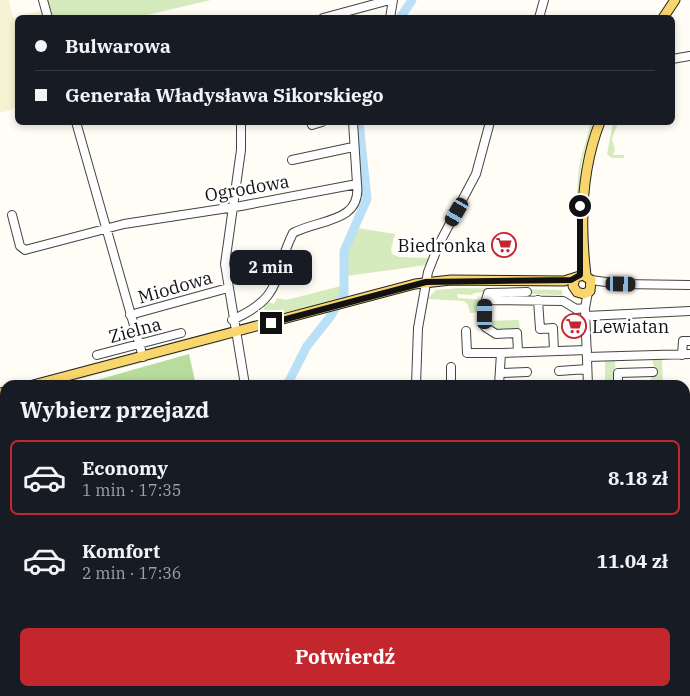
<!DOCTYPE html>
<html lang="pl">
<head>
<meta charset="utf-8">
<style>
  body { margin:0; font-family:"IBM Plex Serif",serif; background:#20242c; color:#f1f3f6; height:100vh; display:flex; flex-direction:column; font-size:19px; white-space:nowrap }
  * { box-sizing:border-box; margin:0 }
  p { font-size:16px; color:#9ea1a6 }
  .icon { flex:none; width:28px; height:28px; fill:none; stroke:currentColor; stroke-width:2; stroke-linecap:round; stroke-linejoin:round }
  .map { position:relative; flex:1; overflow:hidden }
  .panel { position:absolute; left:0px; top:380px; width:690px; height:316px; display:flex; flex-direction:column; background:#171b24; border-radius:15px 15px 0 0; box-shadow:0 2px 8px #0003 }
  .panel>* { flex:none }
  .guide { position:absolute; left:15px; top:15px; width:660px; height:110px; border-radius:8px; box-shadow:0 2px 8px #0003; display:grid; align-content:center; height:110px; padding:0 20px; background:#171b24 }
  .end { position:absolute; width:22px; height:22px; margin:-11px; border:6px solid #111; background:#fff; box-shadow:0 0 0 2px #fff }
  .from { border-radius:50% }
  .bubble { position:absolute; height:35px; border-radius:8px; background:#171b24; box-shadow:0 2px 8px #0003; font-size:16px; font-weight:700; line-height:35px; text-align:center }
  .car { position:absolute; width:15px; height:30px; margin:-15px -8px; border-radius:6px; box-shadow:0 0 4px 1px #0007; background:linear-gradient(#222 24%,#8ab4d8 0 40%,#222 0 76%,#8ab4d8 0 86%,#222 0) }
  .guide b { display:flex; align-items:center; gap:18px; height:48px; font-size:19px }
  .guide b+b { border-top:1px solid #363941 }
  .guide i { width:12px; height:12px; background:#f1f3f6 }
  ul { padding:0; list-style:none }
  li { display:flex; align-items:center; gap:15px; height:75px; margin:0 10px 8px; padding:0 10px; border:2px solid transparent; border-radius:8px }
  li div { flex:1 }
  li b { display:block; font-size:19px }
  li em { font-style:normal; font-weight:700 }
  li.on { border-color:#c4262e }
  li>.icon { width:45px; height:45px; stroke-width:1.5 }
  h2 { padding:0 20px; font-size:22px; line-height:60px }
  .action { display:flex; gap:10px; margin-top:auto; padding:10px 20px }
  .action a { flex:1; height:58px; border-radius:8px; background:#c4262e; color:#fff; font-size:20px; font-weight:700; line-height:58px; text-align:center }
  .map>svg:first-child { display:block }
</style>
</head>
<body>
<div class="map">
<svg width="690" height="696" viewBox="0 0 690 696">
  <rect width="100%" height="100%" fill="#fffdf5"/>
  <path fill="#f6f3d4" d="M0 0H9L13 18 44 10 46 17 18 18 17 108 0 113Z"/>
  <path fill="#d5ebbd" d="M45 0H211L134 18 50 17Z
    M591 122 593 123 581 165 578 204 576 206 579 166Z
    M613 123H618L612 139 615 150 613 155H624V158H612L607 154Z
    M358 228 395 234 391 249 392 254 399 257 429 258 427 265 347 276 345 254Z
    M341 286 339 299 333 303 267 316 263 307 268 302 274 304 277 298 286 300Z
    M460 288 562 290 563 299 561 295 485 292 474 293 472 295 457 294 458 298 483 300 484 312 470 313 468 305 464 301 427 299 436 290Z
    M519 320 520 331H497L488 321Z
    M224 339 223 341 58 385H49Z
    M615 359 616 385H605V360Z
    M652 359 662 360 663 385H651V375L656 374Z
    M540 691H581V696H525Z"/>
  <path fill="#b9dc9c" d="M189 354 196 385H79Z"/>
  <g fill="none" stroke-linecap="round" stroke-linejoin="round">
    <path stroke="#b9e0f7" stroke-width="9" d="M400 18 412 0
      M287 385 307 346 330 317 344 294V251L367 199 359 122"/>
    <defs>
      <path id="minor" d="M43 0 48 18
        M323 18 390 0
        M390 18 393 0
        M539 18 544 0
        M672 59 690 56
        M76 122 143 357
        M241 122V150L225 264 245 385
        M312 125 322 122
        M292 160 353 147
        M12 215 20 246 25 250 124 224 241 206 357 184 353 122
        M591 280 621 284 690 285
        M486 300 488 293 527 292
        M538 300 540 329 553 328 554 351
        M130 315 228 288
        M586 316 690 311
        M232 320C286 296 271 277 293 233 319 219 362 223 357 184
        M466 331 467 353H501
        M518 352 517 333 496 334 485 327 486 300 563 301 576 309 585 308
        M97 355 181 333
        M682 355 683 341H690
        M587 357 690 354
        M451 367V385
        M559 371 587 369
        M501 373 527 372
        M416 385 418 328 428 272 439 244 476 174 490 122
        M499 385 501 353 587 350
        M588 385 585 308 588 292
        M618 385V373L653 372
        M685 454 690 453
        M174 691 175 696
        M231 691V696
        M626 691 628 696
        M410 696 411 691"/>
      <path id="major" d="M663 18 675 0
        M586 275C580 225 581 170 600 122
        M33 385 415 284 451 280 564 281 583 275 591 280 590 291 584 294 577 292 573 286 575 278
        M0 393 5 392"/>
    </defs>
    <use href="#minor" stroke="#444" stroke-width="10"/>
    <use href="#major" stroke="#222" stroke-width="11"/>
    <use href="#minor" stroke="#fff" stroke-width="8"/>
    <use href="#major" stroke="#f9d66b" stroke-width="9"/>
  </g>
  <g fill="none" stroke-linecap="round" stroke-linejoin="round">
    <path stroke="#111" stroke-width="6" d="M271 323 426 282 571 280 580 275V206"/>
  </g>
  <defs>
    <symbol id="supermarket-ring" viewBox="-11 -11 22 22"><circle r="9.5" fill="#fff" stroke="#c4262e" stroke-width="1.5"/><path d="M-6-5.5h2.5l.6 2H6L4.5 2H-2.5L-4.4-4H-6ZM-1.5 3.2a1.3 1.3 0 1 0 .1 0ZM3 3.2a1.3 1.3 0 1 0 .1 0Z" fill="#c4262e"/></symbol>
  </defs>
  <g fill-rule="evenodd">
    <use href="#supermarket-ring" x="490" y="231" width="28" height="28"/>
    <use href="#supermarket-ring" x="560" y="312" width="28" height="28"/>
  </g>
  <g text-anchor="middle" dominant-baseline="central" stroke-width="5" stroke-linejoin="round" paint-order="stroke">
    <g font-size="18" fill="#111" stroke="#fff">
      <text transform="translate(247 188) rotate(-10)">Ogrodowa</text>
      <text transform="translate(175 287) rotate(-16)">Miodowa</text>
      <text transform="translate(135 330) rotate(-15)">Zielna</text>
    </g>
    <g font-size="18" fill="#111" stroke="#fff" text-anchor="end">
      <text x="486" y="245">Biedronka</text>
      <text x="592" y="326" text-anchor="start">Lewiatan</text>
    </g>
  </g>
</svg>
<i class="end from" style="left:580px;top:206px"></i>
<i class="end" style="left:271px;top:323px"></i>
<div class="bubble" style="left:230px;top:250px;width:82px">2 min</div>
<i class="car" style="left:457px;top:212px;rotate:210deg"></i>
<i class="car" style="left:621px;top:284px;rotate:91deg"></i>
<i class="car" style="left:485px;top:314px;rotate:1deg"></i>
<div class="guide">
<b><i class="from"></i>Bulwarowa</b>
<b><i></i>Generała Władysława Sikorskiego</b>
</div>
<section class="panel">
<h2>Wybierz przejazd</h2>
<ul>
<li class="on"><svg class="icon" aria-label="car" viewBox="0 0 24 24"><path d="M5 17H2v-5l4-1 3-4h7l3 4 3 1v5h-3M9 17h6M6 11h13"/><circle cx="7" cy="17" r="2"/><circle cx="17" cy="17" r="2"/></svg><div><b>Economy</b><p>1 min · 17:35</p></div><em>8.18 zł</em></li>
<li><svg class="icon" aria-label="car" viewBox="0 0 24 24"><path d="M5 17H2v-5l4-1 3-4h7l3 4 3 1v5h-3M9 17h6M6 11h13"/><circle cx="7" cy="17" r="2"/><circle cx="17" cy="17" r="2"/></svg><div><b>Komfort</b><p>2 min · 17:36</p></div><em>11.04 zł</em></li>
</ul>
<div class="action"><a>Potwierdź</a></div>
</section>
</div>
</body>
</html>
